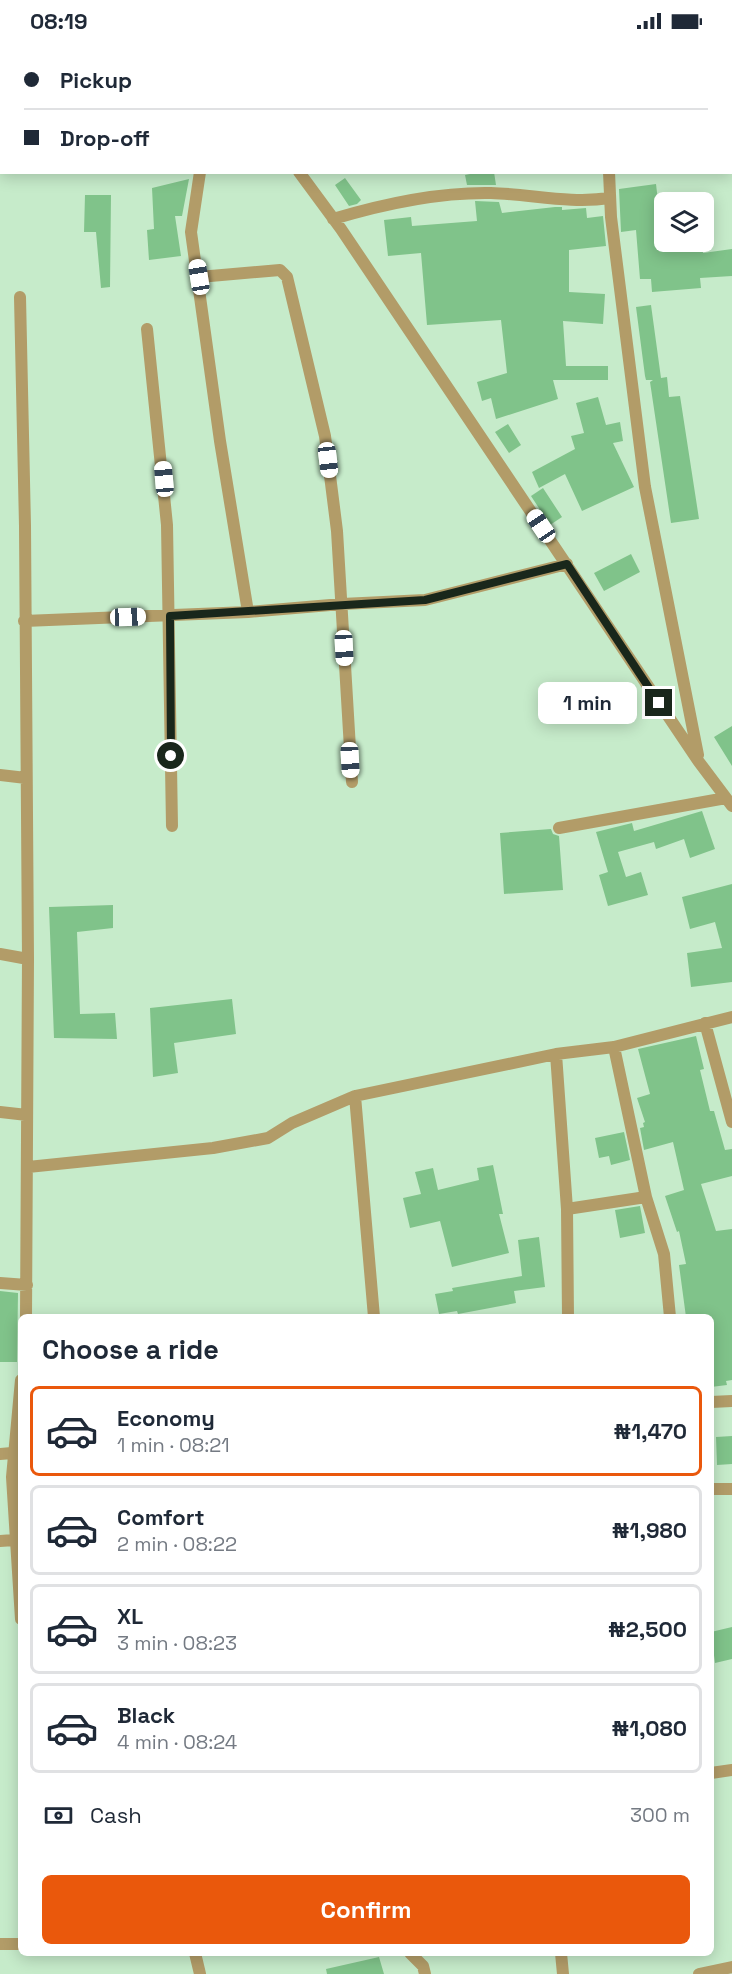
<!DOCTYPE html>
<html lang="en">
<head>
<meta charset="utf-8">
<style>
  body { margin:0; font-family:"Space Grotesk",sans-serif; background:#f6f6f7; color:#1f2937; height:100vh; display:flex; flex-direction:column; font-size:22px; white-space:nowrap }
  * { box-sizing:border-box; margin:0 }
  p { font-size:20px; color:#747a83 }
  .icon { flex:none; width:33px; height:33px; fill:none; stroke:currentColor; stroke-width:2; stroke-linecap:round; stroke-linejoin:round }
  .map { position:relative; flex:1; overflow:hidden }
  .details { position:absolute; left:18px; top:1272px; width:696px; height:642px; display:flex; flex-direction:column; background:#fff; border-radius:9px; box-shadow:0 3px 15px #0003 }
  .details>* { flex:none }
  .guide { position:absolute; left:0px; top:0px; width:732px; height:132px; box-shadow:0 3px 15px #0003; display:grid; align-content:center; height:132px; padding:0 24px; background:#fff }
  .buttons { position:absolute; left:654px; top:150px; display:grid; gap:12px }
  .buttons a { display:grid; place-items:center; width:60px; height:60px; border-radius:9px; background:#fff; box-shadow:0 3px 15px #0003; font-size:30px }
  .end { position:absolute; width:27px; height:27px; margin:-14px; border:8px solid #19271b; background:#fff; box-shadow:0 0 0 3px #fff }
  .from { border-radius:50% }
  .bubble { position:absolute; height:42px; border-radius:9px; background:#fff; box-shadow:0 3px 15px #0003; font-size:20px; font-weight:700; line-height:42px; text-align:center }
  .car { position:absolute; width:18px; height:36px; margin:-18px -9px; border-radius:8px; box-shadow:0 0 4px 2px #0007; background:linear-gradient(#fff 24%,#345 0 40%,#fff 0 76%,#345 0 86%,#fff 0) }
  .guide b { display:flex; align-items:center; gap:21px; height:57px; font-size:22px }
  .guide b+b { border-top:2px solid #e0e1e3 }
  .guide i { width:15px; height:15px; background:#1f2937 }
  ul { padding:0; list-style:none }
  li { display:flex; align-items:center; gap:18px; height:90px; margin:0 12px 9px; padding:0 12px; border:3px solid #e0e1e3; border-radius:9px }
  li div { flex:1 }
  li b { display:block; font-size:22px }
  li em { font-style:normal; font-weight:700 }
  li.on { border-color:#ea580c }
  li>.icon { width:54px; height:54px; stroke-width:1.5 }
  h2 { padding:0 24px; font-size:27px; line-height:72px }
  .pay { display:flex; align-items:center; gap:15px; height:66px; padding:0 24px; font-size:22px }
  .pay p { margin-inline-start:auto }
  .cta { display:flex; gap:12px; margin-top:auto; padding:12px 24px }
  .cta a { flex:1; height:69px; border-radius:9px; background:#ea580c; color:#fff; font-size:24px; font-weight:700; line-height:69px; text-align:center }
  .status { display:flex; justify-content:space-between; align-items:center; height:42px; padding:0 30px; background:#fff; direction:ltr }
  .status svg { height:16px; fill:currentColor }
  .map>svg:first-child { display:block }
</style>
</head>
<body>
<div class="status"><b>08:19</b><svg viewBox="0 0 49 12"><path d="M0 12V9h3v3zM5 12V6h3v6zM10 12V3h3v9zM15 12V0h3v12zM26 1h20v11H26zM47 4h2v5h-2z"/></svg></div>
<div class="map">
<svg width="732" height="1932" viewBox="0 0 732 1932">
  <rect width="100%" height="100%" fill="#c6ebca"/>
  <path fill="#80c38a" d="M480 130H494L496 143H467L465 133Z
    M345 136 361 158 357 162 349 164 335 143Z
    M189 137 182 174H175L181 214 149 218 147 188 154 187 152 146Z
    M656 142 660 176 664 175V200H702L703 211 732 207V234L700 236 701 246 652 250 651 237H640L636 188 621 190 619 147Z
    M85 153H111L110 245 101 246 96 190H84Z
    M475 159 499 160 502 171 555 165H562V168L586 166 587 176 603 174 606 204 569 208V250L605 252 603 282 563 279 566 324H608V338H553L558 357 496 377 491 356 482 359 477 340 507 331 501 278 427 283 421 211 388 214 384 178 411 175 412 184 477 179Z
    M651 263 661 336 667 335 669 355 680 354 699 477 671 481 650 340 653 338H646L645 334 636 265Z
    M598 355 606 383 620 380 623 399 613 401 634 445 582 469 565 432 539 446 532 430 575 407 571 394 584 391 576 361Z
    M508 382 521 403 509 411 495 390Z
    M543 446 562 475 550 483 531 454Z
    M631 512 640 530 604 549 594 531Z
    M732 684V724L714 695Z
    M702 769 715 807 690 816 684 797 656 807 654 800 618 810 626 835 641 830 648 853 608 864 599 833 608 830 596 790 632 781 634 789Z
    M551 787 553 792 559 794 563 848 504 852 500 791Z
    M732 842V940L691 945 687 911 722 906 715 880 690 887 682 855Z
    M113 863V886L77 890 80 972 115 971 117 997 54 996 49 865Z
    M232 957 236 992 174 1001 178 1031 153 1035 150 966Z
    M696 994 704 1027 700 1028 710 1069H714L725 1108 732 1107V1134L701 1142 716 1189 732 1187V1338L726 1339 727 1343 711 1345V1275H686L679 1223 686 1222 679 1189 677 1190 665 1154 684 1148 673 1100 644 1108 640 1086 644 1085 643 1081 645 1080 637 1056 650 1052 638 1007Z
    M624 1090 630 1118 611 1123 609 1114 599 1116 595 1096Z
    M493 1123 503 1172H499L509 1211 452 1225 440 1179 410 1186 403 1156 421 1152 415 1130 433 1126 438 1148 479 1138 477 1126Z
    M640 1164 645 1191 620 1196 615 1168Z
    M539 1195 545 1245 514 1249 516 1261 458 1272 457 1269 439 1272 435 1252 453 1249 452 1246 522 1234 518 1198Z
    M0 1249 18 1251 17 1320H0Z
    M732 1394V1422L717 1423 716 1395Z
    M732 1585V1617L715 1621 711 1590Z
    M379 1915 384 1932H327L326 1927Z"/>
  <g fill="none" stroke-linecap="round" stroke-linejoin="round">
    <path stroke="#b29c68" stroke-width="12" d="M208 0 209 2
      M343 0V2
      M430 0V2
      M604 2V0
      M730 18H732
      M730 120H732
      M200 130 191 190 220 399 248 570
      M299 130 341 187 699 720 732 764
      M609 130 611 175 645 445 698 713
      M333 177C383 162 439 150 491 151 531 152 569 162 610 156
      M199 235 280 228 287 235 325 394 337 489 352 740
      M20 255 25 484 28 917 26 1275
      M147 287 167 483 172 784
      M24 579 248 570 342 562 425 558 567 522
      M0 733 26 736
      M559 786 726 756
      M0 912 28 917
      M705 981 732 1080
      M614 1005 646 1155 664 1212 670 1275
      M355 1054 374 1275
      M0 1070 27 1073
      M28 1125 213 1106 268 1096 292 1081 355 1054 556 1012
      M567 1167 646 1155
      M0 1241 27 1243
      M568 1275 567 1167 556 1012 614 1005 732 975
      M21 1338 12 1435 21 1577
      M711 1360 732 1359
      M0 1412 12 1411
      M711 1447H732
      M0 1499 14 1498
      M711 1731 732 1728
      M0 1902H21
      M195 1911 200 1932
      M410 1911 423 1924 425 1932
      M561 1911 563 1932
      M699 1932 732 1925"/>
  </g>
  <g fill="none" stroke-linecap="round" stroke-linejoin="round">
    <path stroke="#19271b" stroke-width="8" d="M171 714 170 574 425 558 567 522 659 661"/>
  </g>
</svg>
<div class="buttons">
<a><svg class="icon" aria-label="layers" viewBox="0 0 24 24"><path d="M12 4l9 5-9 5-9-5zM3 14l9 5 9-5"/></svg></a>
</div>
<i class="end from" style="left:171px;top:714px"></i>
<i class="end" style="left:659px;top:661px"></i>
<div class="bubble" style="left:538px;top:640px;width:99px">1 min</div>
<i class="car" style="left:199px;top:235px;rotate:351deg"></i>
<i class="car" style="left:328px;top:418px;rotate:173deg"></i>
<i class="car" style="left:164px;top:437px;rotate:355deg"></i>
<i class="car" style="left:541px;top:484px;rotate:326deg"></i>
<i class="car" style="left:128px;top:575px;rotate:88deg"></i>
<i class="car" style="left:344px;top:606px;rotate:177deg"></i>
<i class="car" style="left:350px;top:718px;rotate:177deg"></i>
<div class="guide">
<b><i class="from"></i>Pickup</b>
<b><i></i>Drop-off</b>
</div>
<section class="details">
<h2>Choose a ride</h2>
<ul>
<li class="on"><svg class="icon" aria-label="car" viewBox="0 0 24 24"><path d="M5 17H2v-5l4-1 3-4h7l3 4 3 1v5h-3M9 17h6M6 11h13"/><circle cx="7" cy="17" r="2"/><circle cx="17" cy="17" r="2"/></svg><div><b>Economy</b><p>1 min · 08:21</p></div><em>₦1,470</em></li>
<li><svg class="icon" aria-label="car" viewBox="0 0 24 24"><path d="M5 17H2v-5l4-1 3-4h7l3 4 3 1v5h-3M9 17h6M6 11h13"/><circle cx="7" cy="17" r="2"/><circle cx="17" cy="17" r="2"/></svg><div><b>Comfort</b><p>2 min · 08:22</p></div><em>₦1,980</em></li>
<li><svg class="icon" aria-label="car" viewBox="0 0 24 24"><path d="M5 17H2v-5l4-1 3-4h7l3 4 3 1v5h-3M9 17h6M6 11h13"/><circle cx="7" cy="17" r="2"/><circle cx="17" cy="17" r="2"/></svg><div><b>XL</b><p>3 min · 08:23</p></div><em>₦2,500</em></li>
<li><svg class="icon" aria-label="car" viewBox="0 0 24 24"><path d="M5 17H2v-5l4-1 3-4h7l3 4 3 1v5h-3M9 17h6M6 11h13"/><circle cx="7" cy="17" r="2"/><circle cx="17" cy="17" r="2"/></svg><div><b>Black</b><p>4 min · 08:24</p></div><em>₦1,080</em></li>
</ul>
<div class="pay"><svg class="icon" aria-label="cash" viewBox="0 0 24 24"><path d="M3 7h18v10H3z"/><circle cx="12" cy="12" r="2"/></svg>Cash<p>300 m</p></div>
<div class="cta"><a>Confirm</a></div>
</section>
</div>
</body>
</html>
